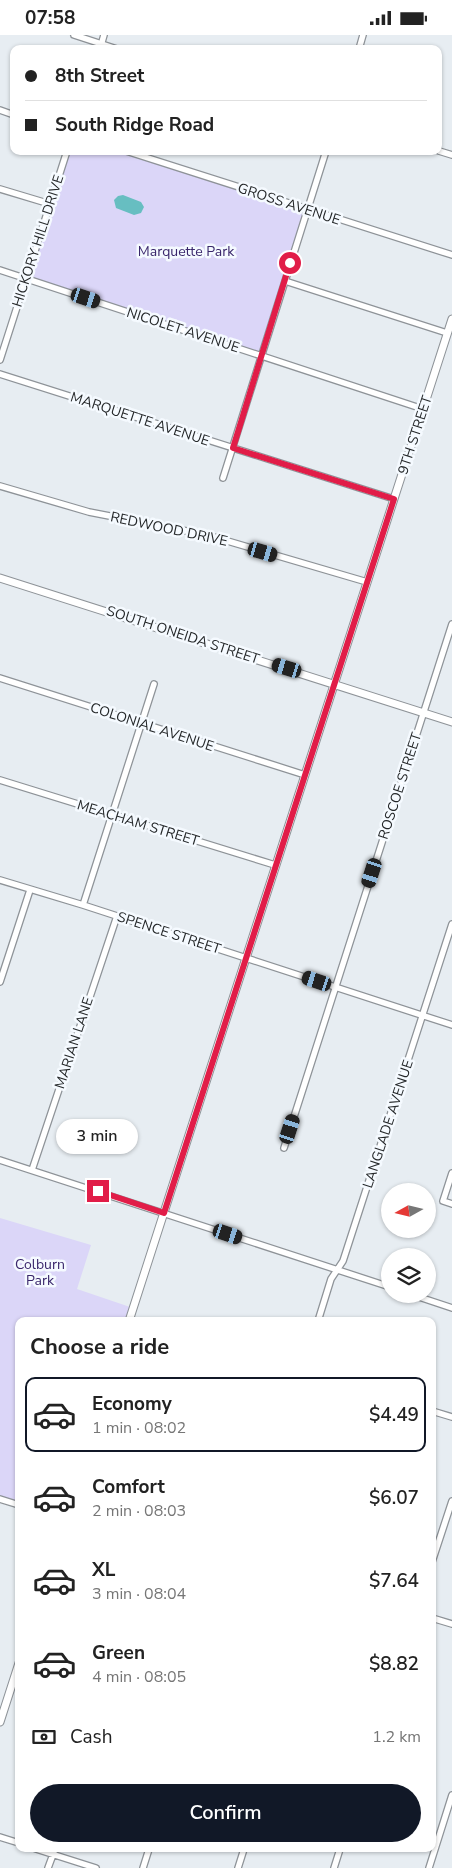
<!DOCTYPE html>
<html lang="en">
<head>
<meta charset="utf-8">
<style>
  body { margin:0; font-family:"Nunito Sans",sans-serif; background:#f6f6f6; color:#222; height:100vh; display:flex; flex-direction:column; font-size:19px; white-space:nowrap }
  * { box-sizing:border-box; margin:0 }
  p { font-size:16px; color:#767676 }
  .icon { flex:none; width:28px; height:28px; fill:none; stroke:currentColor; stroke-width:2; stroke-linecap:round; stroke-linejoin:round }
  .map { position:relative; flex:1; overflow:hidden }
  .sheet { position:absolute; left:15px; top:1282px; width:421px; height:535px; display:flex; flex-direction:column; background:#fff; border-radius:10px; box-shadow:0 1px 4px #0004 }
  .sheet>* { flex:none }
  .guide { position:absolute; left:10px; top:10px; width:432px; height:110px; border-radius:10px; box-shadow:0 1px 4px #0004; display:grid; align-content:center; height:110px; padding:0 15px; background:#fff }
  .needle { width:32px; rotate:262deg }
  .controls { position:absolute; left:381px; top:1148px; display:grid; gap:10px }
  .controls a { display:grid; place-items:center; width:55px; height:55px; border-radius:50%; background:#fff; box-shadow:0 1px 4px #0004; font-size:25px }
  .end { position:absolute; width:22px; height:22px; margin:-11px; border:6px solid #e11d48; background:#fff; box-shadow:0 0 0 2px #fff }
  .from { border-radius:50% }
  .bubble { position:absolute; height:35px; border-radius:18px; background:#fff; box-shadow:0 1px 4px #0004; font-size:16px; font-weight:600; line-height:35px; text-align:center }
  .car { position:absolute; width:15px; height:30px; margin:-15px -8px; border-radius:6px; box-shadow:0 0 4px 1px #0007; background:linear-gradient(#222 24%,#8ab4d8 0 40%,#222 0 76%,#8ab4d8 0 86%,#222 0) }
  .guide b { display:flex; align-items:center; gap:18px; height:48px; font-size:19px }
  .guide b+b { border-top:1px solid #e0e0e0 }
  .guide i { width:12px; height:12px; background:#222 }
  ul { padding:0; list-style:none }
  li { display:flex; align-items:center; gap:15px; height:75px; margin:0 10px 8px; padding:0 5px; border:2px solid transparent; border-radius:10px }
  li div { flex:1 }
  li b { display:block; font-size:19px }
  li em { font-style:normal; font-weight:600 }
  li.on { border-color:#111827 }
  li>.icon { width:45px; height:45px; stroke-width:1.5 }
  h2 { padding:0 15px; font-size:22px; line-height:60px }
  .pay { display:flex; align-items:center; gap:12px; height:55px; padding:0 15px; font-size:19px }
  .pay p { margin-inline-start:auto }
  .action { display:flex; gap:10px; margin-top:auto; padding:10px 15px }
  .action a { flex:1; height:58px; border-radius:30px; background:#111827; color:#fff; font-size:20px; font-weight:600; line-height:58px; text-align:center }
  .status { display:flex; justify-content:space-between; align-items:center; height:35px; padding:0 25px; background:#fff; direction:ltr }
  .status svg { height:14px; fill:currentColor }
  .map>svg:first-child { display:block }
</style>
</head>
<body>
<div class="status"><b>07:58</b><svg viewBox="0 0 49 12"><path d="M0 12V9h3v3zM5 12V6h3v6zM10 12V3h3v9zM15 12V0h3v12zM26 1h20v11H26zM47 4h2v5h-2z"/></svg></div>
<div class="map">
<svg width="452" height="1833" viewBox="0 0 452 1833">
  <rect width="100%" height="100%" fill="#e7edf2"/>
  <path fill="#dbd6f8" d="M67 116H126L308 175 261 321 26 243Z
    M0 1183 91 1210 77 1254 133 1273 129 1286H19V1470L0 1464Z"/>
  <path fill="#67bec1" d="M123 160 141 167 144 172 141 178 134 180 116 173 114 165 118 161Z"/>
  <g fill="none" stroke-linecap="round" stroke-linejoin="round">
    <defs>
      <path id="minor" d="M74 0 117 14
        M100 14 104 0
        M359 14 363 0
        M0 75 14 80
        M126 116 452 220
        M439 116 452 120
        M0 154 50 169
        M0 235 423 374
        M285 246 447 298
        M0 325 67 116
        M0 339 394 464
        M223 443 326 116
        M0 451 89 477 207 500 367 547
        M0 643 305 740
        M0 745 275 830
        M0 845 83 870 452 990
        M83 870 154 649
        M0 947 30 855
        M284 1113 452 589
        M0 1125 390 1252
        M32 1135 117 881
        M452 1138 443 1166 452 1169
        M410 1259 452 1273
        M318 1286 331 1244 343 1226 452 889
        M432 1376 452 1382
        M0 1464 19 1470
        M432 1527 452 1466
        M432 1583 452 1589
        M0 1802 19 1808
        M36 1814 96 1833
        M48 1833 55 1814
        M143 1833 149 1814
        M238 1833 244 1814
        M334 1833 340 1814
        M429 1833 452 1760"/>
      <path id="tertiary" d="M0 543 452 687
        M129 1286 452 284
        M0 1687 19 1628"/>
    </defs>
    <use href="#minor" stroke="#8e9398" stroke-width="8"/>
    <use href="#tertiary" stroke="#8e9398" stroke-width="9"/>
    <use href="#minor" stroke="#fff" stroke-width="5.5"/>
    <use href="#tertiary" stroke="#fff" stroke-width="7"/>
  </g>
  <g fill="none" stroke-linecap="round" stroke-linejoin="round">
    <path stroke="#e11d48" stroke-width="6" d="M98 1156 164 1178 394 464 233 413 290 228"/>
  </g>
  <g text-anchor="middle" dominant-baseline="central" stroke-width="5" stroke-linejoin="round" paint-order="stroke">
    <g font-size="14" fill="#242729" stroke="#f5faff">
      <text transform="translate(289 169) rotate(18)">GROSS AVENUE</text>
      <text transform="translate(38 206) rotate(-72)">HICKORY HILL DRIVE</text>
      <text transform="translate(183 295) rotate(18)">NICOLET AVENUE</text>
      <text transform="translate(140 384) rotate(18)">MARQUETTE AVENUE</text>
      <text transform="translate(415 400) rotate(-72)">9TH STREET</text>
      <text transform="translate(169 494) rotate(12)">REDWOOD DRIVE</text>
      <text transform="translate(183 600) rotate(18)">SOUTH ONEIDA STREET</text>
      <text transform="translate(152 692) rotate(18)">COLONIAL AVENUE</text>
      <text transform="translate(400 751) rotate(-72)">ROSCOE STREET</text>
      <text transform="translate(138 788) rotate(17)">MEACHAM STREET</text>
      <text transform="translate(169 898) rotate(18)">SPENCE STREET</text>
      <text transform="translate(74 1008) rotate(-72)">MARIAN LANE</text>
      <text transform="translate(388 1089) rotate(-72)">LANGLADE AVENUE</text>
    </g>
    <g font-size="14" fill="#3a276c" stroke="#f5faff">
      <text x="186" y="216">Marquette Park</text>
      <text x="40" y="1229">Colburn<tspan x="40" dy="16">Park</tspan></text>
    </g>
  </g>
</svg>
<div class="controls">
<a><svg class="needle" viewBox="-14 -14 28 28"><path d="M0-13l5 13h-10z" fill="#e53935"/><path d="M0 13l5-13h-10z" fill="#767676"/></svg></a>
<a><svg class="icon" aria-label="layers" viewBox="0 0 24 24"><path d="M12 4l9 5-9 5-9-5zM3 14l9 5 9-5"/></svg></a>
</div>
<i class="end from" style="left:290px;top:228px"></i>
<i class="end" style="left:98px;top:1156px"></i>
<div class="bubble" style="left:56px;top:1084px;width:82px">3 min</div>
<i class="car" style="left:86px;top:263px;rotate:108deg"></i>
<i class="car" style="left:263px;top:517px;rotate:106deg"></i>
<i class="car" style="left:287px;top:633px;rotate:287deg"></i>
<i class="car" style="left:372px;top:838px;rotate:198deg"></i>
<i class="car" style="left:317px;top:946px;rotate:288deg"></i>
<i class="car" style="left:290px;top:1094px;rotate:18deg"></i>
<i class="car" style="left:228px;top:1199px;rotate:108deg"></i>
<div class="guide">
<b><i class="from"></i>8th Street</b>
<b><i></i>South Ridge Road</b>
</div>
<section class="sheet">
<h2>Choose a ride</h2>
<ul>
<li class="on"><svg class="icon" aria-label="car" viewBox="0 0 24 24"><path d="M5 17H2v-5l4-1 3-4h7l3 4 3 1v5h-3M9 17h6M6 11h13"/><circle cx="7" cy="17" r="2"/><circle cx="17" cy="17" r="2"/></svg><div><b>Economy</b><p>1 min · 08:02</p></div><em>$4.49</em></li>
<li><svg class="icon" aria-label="car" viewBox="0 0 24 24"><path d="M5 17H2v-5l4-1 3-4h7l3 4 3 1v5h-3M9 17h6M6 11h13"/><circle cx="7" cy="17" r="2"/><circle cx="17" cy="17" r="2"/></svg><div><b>Comfort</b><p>2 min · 08:03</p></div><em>$6.07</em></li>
<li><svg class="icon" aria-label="car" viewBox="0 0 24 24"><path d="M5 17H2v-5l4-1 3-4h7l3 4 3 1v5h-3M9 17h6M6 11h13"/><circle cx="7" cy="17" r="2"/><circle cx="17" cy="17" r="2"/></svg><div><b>XL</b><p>3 min · 08:04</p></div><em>$7.64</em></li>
<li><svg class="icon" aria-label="car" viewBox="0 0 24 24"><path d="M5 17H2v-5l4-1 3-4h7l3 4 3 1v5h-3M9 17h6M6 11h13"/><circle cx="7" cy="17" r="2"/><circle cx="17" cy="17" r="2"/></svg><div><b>Green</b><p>4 min · 08:05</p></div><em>$8.82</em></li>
</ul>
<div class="pay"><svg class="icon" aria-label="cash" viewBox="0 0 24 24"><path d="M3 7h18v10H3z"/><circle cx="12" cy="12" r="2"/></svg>Cash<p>1.2 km</p></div>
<div class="action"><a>Confirm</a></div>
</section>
</div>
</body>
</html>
